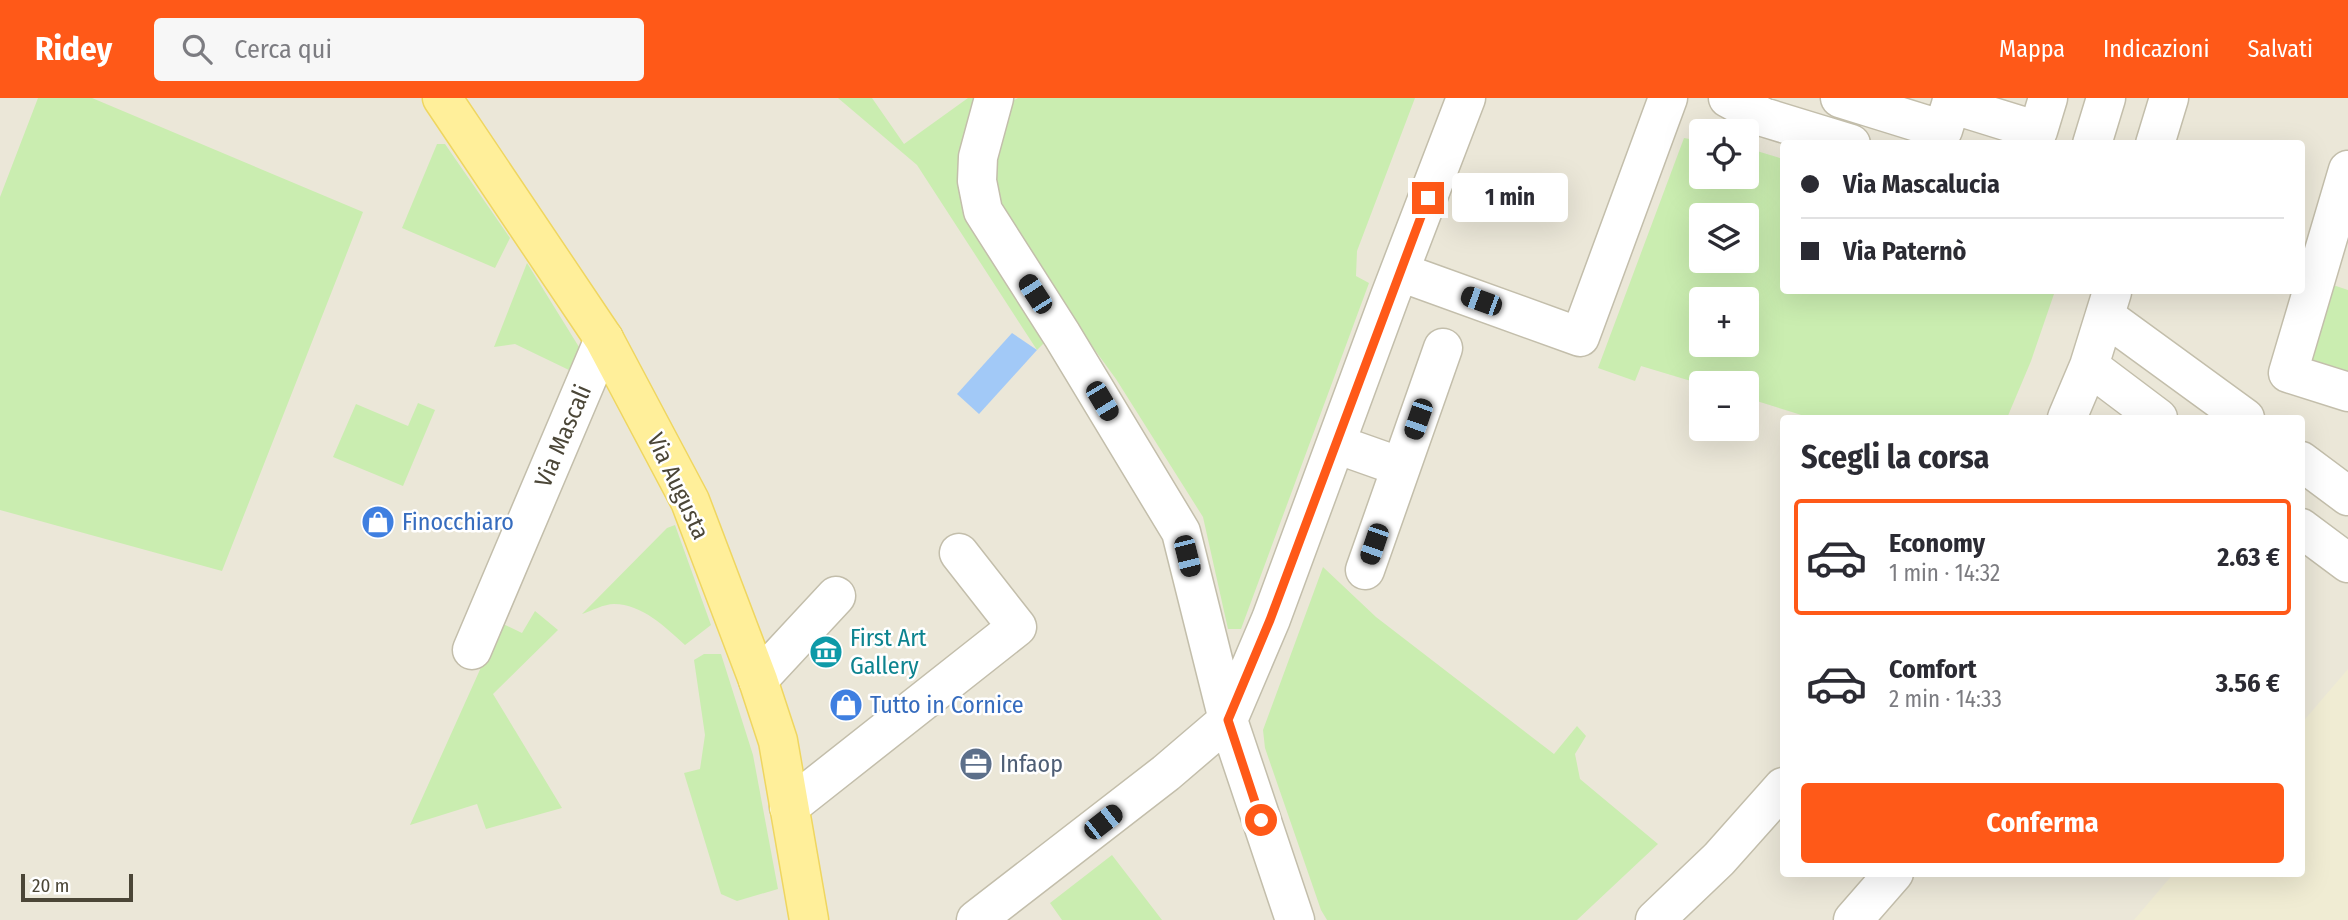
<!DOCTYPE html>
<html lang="it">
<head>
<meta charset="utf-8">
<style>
  body { margin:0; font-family:"Fira Sans Condensed",sans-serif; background:#f7f7f7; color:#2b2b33; height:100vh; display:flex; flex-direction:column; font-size:26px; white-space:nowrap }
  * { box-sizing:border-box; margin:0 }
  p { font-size:23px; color:#7c7c81 }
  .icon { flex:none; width:38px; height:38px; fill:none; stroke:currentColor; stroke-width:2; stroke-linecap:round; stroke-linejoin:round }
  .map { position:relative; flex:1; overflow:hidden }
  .details { position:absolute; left:1780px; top:317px; width:525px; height:462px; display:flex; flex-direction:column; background:#fff; border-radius:7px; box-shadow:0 7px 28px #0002 }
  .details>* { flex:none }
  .top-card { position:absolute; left:1780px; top:42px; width:525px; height:154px; border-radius:7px; box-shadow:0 7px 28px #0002; display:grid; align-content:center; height:154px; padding:0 21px; background:#fff }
  .tools { position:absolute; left:1689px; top:21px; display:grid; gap:14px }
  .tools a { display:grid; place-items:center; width:70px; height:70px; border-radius:7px; background:#fff; box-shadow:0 7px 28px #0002; font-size:35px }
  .scale { position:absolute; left:21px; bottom:18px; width:112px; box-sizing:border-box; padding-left:7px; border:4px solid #4b4637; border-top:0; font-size:19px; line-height:24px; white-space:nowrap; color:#4b4637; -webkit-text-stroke:5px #fff; paint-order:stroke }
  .end { position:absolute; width:32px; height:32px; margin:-16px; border:9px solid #ff5918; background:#fff; box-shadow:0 0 0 4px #fff }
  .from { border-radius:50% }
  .bubble { position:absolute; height:49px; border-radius:7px; background:#fff; box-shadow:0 7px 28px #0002; font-size:23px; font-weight:700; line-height:49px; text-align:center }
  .car { position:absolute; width:21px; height:42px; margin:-21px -10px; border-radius:9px; box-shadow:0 0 5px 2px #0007; background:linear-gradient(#222 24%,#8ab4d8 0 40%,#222 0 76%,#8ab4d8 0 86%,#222 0) }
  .top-card b { display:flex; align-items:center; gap:24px; height:66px; font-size:26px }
  .top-card b+b { border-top:2px solid #e1e1e2 }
  .top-card i { width:18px; height:18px; background:#2b2b33 }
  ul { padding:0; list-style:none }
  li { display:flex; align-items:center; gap:21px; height:116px; margin:0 14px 10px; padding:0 7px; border:4px solid transparent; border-radius:7px }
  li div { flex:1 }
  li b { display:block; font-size:26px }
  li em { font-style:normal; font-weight:700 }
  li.current { border-color:#ff5918 }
  li>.icon { width:63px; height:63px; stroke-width:1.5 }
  h2 { padding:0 21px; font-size:32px; line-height:84px }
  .cta { display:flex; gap:14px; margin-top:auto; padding:14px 21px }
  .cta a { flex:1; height:80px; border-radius:7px; background:#ff5918; color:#fff; font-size:28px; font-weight:700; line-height:80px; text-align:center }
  header { display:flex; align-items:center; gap:42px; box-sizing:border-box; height:98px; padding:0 35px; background:#ff5918; color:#fff }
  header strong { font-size:33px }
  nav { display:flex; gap:38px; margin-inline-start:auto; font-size:24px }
  .search { width:490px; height:63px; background:#f7f7f7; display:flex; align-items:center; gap:18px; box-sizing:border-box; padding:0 24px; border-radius:7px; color:#7c7c81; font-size:26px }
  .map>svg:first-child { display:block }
</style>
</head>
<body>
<header>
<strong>Ridey</strong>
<div class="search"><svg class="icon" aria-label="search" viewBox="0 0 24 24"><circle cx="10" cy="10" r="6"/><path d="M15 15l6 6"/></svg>Cerca qui</div>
<nav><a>Mappa</a><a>Indicazioni</a><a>Salvati</a></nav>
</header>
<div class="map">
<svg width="2348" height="822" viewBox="0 0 2348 822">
  <rect width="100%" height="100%" fill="#f6f4ea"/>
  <path fill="#ebe7d8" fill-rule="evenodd" d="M0 0H2348V822H0ZM1701 33H1746V79H1701ZM1783 46H2301V192H1783ZM1701 117H1746V163H1701ZM1701 201H1746V247H1701ZM1701 285H1746V331H1701ZM1783 320H2301V775H1783Z"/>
  <path fill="#f0ecd3" d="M2348 571V822H2134L2174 775H2301V626Z"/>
  <path fill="#caedb0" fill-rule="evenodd" d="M38 0H92L363 114 222 473 0 412V99Z
    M838 0H872L904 46 968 0H980L973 45 1048 241 1037 252 917 67Z
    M1018 0H1415L1357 153 1356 178 1369 185 1241 531H1228L1203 419 1116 281 1000 122 989 86 1007 6Z
    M1684 40 1701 43V79H1746L1747 50 1783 61V192L2055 193 2031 263 2007 320H1811L1747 300 1746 285 1701 286 1641 268 1635 283 1598 270ZM1701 117H1746V163H1701ZM1701 201H1746V247H1701Z
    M437 46H445L510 140 495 170 402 130Z
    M527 165 579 249 569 272 515 246 494 249Z
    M2333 187 2348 192V273L2310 261Z
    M418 305 435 312 403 388 333 359 356 306 408 328Z
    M675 427 711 527 685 547C665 529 642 506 614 506 604 506 591 513 582 516L667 430Z
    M1323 469 1376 519 1554 656 1577 628 1586 638 1575 656 1580 681 1658 746 1577 822H1327L1321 812 1265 650 1263 632Z
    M535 513 558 532 493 596 562 710 486 731 477 706 410 727 501 525 522 535Z
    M704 556H721L753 657 778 791 737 803 721 796 684 675 700 671 705 637 694 562Z
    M1112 757 1162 822H1062L1050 805Z"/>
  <path fill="#a2c9f7" d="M1012 235 1037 252 979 316 957 296Z"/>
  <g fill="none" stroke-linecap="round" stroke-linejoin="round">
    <defs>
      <path id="minor" d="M994 0 978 59 977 83 983 113 1062 237 1181 434 1228 622 1295 822
        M1728 0 1763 19 1851 46
        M1840 0 1943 32 1953 0
        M1951 6 2038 33 2048 0
        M2092 46 2106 0
        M2155 46 2169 0
        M2348 72 2288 275 2348 294
        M1400 174 1580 239 1668 0
        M2105 218 2245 320
        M2089 268 2158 320
        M2067 320 2089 268 2112 194
        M1336 346 1401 369
        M2301 363 2348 398
        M2301 430 2348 465
        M1365 472 1443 250
        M472 552 604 241
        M758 582 836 498
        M789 709 1017 529 959 455
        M976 822 1166 675 1228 622 1271 521 1390 198 1466 0
        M1655 822 1719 761 1783 689
        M1853 822 1894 775"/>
      <path id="major" d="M442 0 604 241 690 403 758 582 778 643 809 822"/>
    </defs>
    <use href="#minor" stroke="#c3beab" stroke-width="41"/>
    <use href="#major" stroke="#efd660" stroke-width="41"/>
    <use href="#minor" stroke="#fff" stroke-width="38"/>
    <use href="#major" stroke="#ffef9a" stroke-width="38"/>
  </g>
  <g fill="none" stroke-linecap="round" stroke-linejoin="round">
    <path stroke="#ff5918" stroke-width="9" d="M1261 722 1228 622 1270 522 1428 100"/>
  </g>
  <defs>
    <symbol id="shop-disc" viewBox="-11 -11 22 22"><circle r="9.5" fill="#3f7fe0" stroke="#fff"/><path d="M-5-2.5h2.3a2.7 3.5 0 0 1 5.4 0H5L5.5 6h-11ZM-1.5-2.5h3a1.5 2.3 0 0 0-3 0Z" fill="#fff"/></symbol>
    <symbol id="museum-disc" viewBox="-11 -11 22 22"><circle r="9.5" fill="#0f9aa8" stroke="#fff"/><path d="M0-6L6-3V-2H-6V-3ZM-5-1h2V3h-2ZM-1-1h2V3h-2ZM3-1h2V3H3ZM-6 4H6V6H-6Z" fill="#fff"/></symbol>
    <symbol id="office-disc" viewBox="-11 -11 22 22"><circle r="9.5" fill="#5c6f8a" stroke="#fff"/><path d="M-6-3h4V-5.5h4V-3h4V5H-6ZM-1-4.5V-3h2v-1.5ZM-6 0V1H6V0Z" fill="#fff"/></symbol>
  </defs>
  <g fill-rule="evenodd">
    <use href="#shop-disc" x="359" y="405" width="38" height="38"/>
    <use href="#museum-disc" x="807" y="535" width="38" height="38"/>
    <use href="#shop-disc" x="827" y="588" width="38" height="38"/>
    <use href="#office-disc" x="957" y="647" width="38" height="38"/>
  </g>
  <g text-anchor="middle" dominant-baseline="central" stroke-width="5" stroke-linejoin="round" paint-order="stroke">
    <g font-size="24" fill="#4b4637" stroke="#fff">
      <text transform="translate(563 338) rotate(-67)">Via Mascali</text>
      <text transform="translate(678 388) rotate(65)">Via Augusta</text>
    </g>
    <g font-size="24" fill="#366cbe" stroke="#fff" text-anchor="start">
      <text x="402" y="424">Finocchiaro</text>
      <text x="870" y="607">Tutto in Cornice</text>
    </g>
    <g font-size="24" fill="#0d838f" stroke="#fff" text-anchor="start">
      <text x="850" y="540">First Art<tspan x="850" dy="28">Gallery</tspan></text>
    </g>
    <g font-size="24" fill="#4e5e75" stroke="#fff" text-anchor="start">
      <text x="1000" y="666">Infaop</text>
    </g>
  </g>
</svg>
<div class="tools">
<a><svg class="icon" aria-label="locate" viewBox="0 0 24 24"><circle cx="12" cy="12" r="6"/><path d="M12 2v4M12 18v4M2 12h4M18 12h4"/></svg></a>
<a><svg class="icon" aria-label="layers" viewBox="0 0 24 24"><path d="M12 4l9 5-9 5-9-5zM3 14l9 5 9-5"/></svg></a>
<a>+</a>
<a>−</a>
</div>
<div class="scale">20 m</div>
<i class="end from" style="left:1261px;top:722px"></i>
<i class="end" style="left:1428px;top:100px"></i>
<div class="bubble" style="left:1452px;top:75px;width:116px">1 min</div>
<i class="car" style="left:1035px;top:196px;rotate:327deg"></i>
<i class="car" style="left:1481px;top:203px;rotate:290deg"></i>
<i class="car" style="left:1102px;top:303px;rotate:149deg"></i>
<i class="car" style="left:1418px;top:321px;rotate:199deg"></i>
<i class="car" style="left:1374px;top:446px;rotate:199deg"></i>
<i class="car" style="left:1187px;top:458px;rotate:166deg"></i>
<i class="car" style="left:1103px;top:724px;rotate:52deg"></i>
<div class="top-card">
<b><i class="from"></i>Via Mascalucia</b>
<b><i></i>Via Paternò</b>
</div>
<section class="details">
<h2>Scegli la corsa</h2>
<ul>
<li class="current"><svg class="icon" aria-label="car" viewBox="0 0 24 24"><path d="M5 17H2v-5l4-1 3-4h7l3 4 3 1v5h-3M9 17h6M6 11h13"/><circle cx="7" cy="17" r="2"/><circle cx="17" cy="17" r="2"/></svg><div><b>Economy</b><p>1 min · 14:32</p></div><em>2.63 €</em></li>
<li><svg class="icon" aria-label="car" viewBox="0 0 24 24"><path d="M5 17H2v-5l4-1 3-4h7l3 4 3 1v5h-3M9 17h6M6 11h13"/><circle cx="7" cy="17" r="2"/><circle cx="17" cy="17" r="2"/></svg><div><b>Comfort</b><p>2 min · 14:33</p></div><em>3.56 €</em></li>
</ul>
<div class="cta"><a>Conferma</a></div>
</section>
</div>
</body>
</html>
